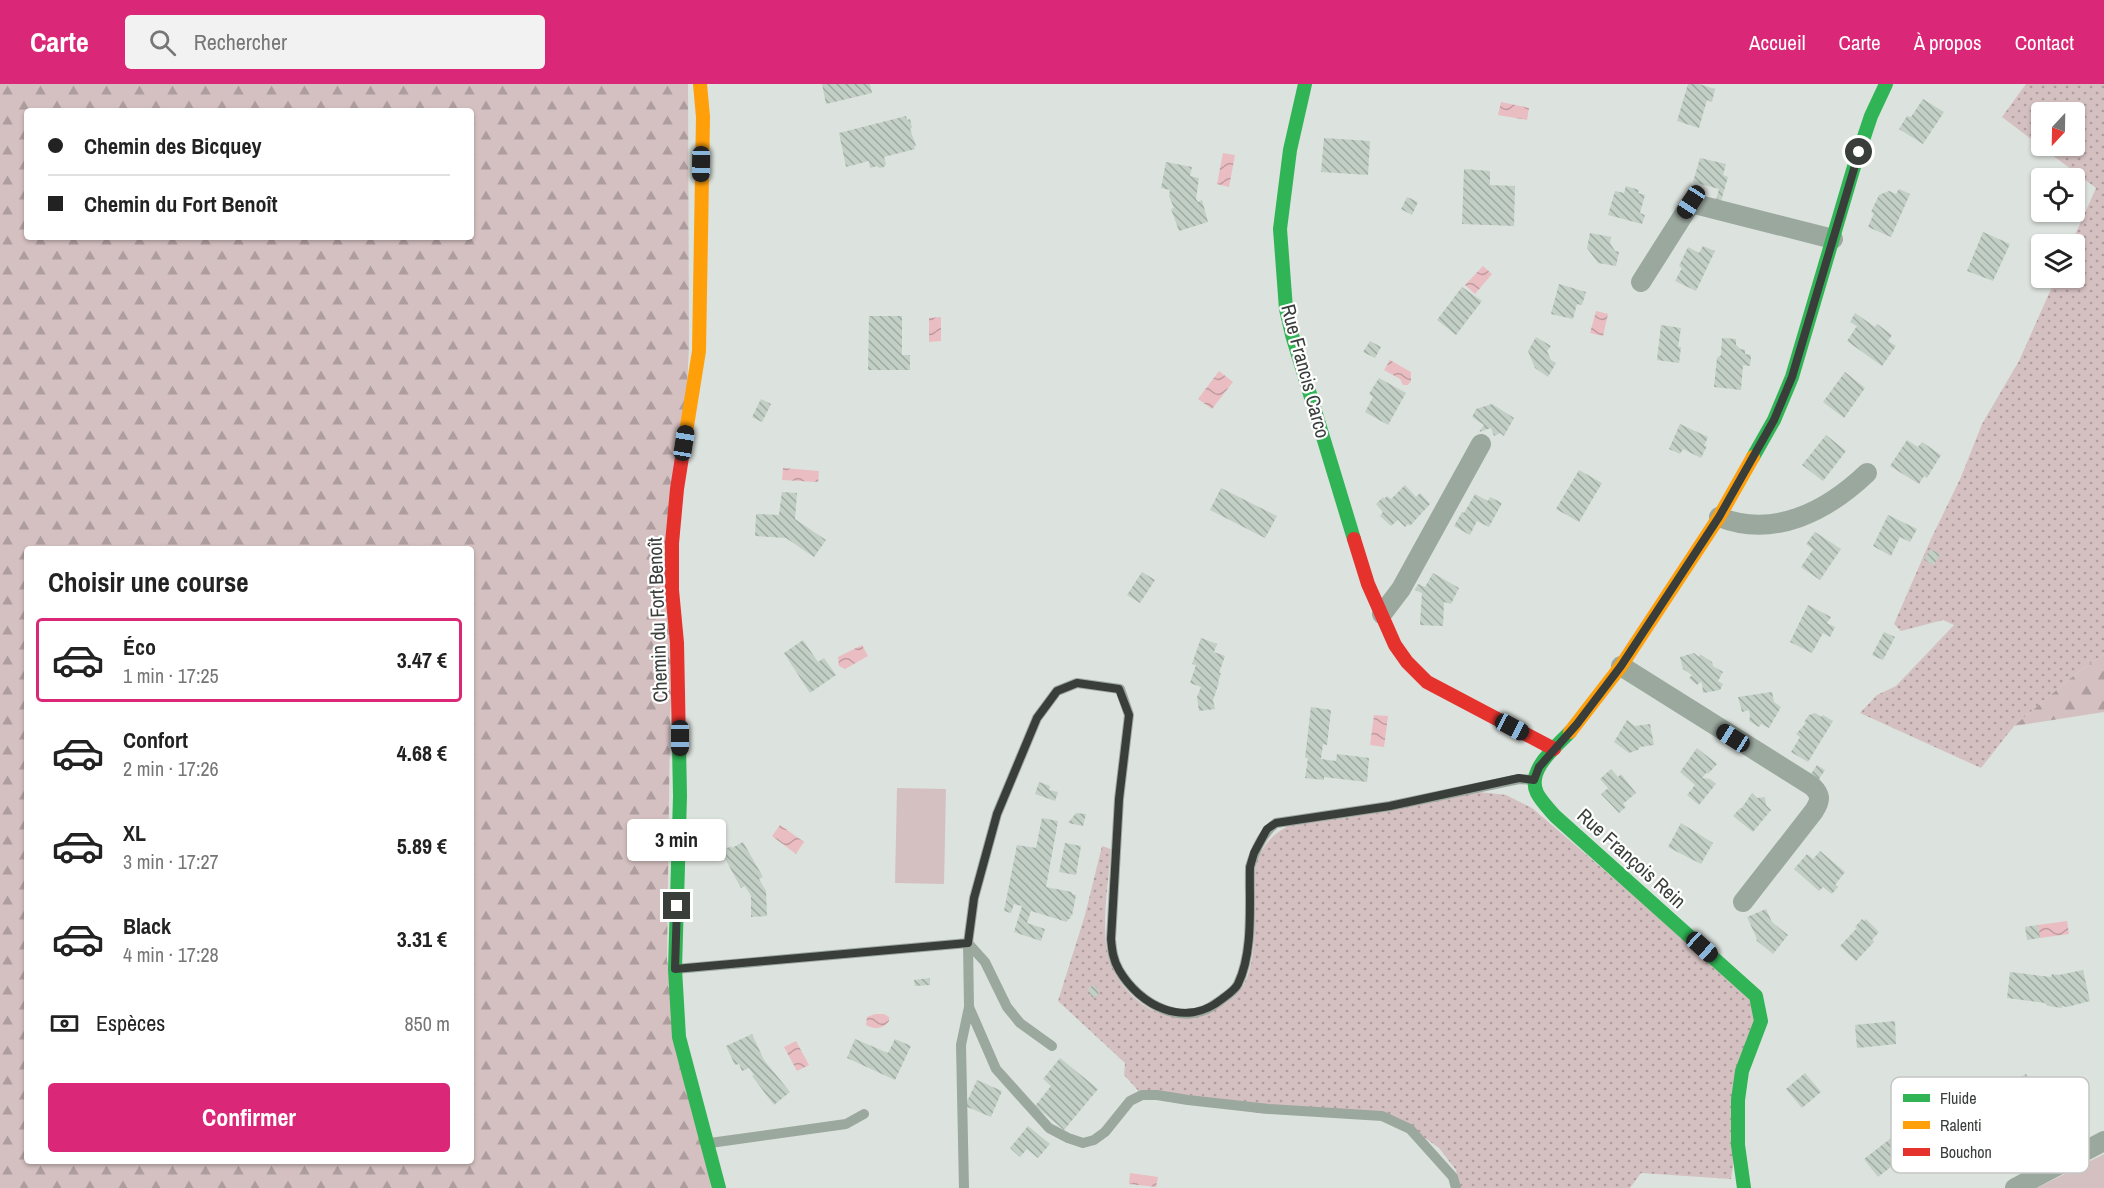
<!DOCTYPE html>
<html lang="fr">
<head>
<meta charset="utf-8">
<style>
  body { margin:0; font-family:"Archivo Narrow",sans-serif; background:#f2f2f2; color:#222; height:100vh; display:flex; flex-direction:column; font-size:22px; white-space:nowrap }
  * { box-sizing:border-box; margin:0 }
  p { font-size:20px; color:#767676 }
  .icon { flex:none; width:33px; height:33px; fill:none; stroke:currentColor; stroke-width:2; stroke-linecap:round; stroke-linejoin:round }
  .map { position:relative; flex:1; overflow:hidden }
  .details { position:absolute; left:24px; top:462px; width:450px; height:618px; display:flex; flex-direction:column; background:#fff; border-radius:6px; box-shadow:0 2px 4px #0004 }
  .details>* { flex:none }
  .top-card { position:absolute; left:24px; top:24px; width:450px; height:132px; border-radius:6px; box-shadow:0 2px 4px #0004; display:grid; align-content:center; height:132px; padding:0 24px; background:#fff }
  .needle { width:39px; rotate:202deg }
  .controls { position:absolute; left:2031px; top:18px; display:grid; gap:12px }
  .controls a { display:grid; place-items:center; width:54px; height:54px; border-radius:6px; background:#fff; box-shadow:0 2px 4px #0004; font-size:30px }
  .end { position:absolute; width:27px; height:27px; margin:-14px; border:8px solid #3a3e3b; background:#fff; box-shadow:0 0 0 3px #fff }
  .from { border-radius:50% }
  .bubble { position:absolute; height:42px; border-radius:6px; background:#fff; box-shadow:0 2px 4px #0004; font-size:20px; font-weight:800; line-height:42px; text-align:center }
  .car { position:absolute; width:18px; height:36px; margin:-18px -9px; border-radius:8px; box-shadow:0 0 4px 2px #0007; background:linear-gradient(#222 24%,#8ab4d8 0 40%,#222 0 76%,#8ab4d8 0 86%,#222 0) }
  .top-card b { display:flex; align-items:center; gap:21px; height:57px; font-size:22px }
  .top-card b+b { border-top:2px solid #e0e0e0 }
  .top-card i { width:15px; height:15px; background:#222 }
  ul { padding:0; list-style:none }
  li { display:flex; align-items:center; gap:18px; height:84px; margin:0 12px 9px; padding:0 12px; border:3px solid transparent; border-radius:6px }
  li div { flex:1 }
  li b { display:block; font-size:22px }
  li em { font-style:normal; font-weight:800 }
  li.current { border-color:#db2777 }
  li>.icon { width:54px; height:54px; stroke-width:1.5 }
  h2 { padding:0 24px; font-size:27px; line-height:72px }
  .pay { display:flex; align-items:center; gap:15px; height:66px; padding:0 24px; font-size:22px }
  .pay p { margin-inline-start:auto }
  .button { display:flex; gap:12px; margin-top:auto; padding:12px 24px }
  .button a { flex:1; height:69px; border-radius:6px; background:#db2777; color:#fff; font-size:24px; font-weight:800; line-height:69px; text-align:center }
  header { display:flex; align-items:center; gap:36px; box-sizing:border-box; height:84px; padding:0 30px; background:#db2777; color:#fff }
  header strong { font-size:28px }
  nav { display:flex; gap:33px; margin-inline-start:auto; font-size:21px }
  .search { width:420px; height:54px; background:#f2f2f2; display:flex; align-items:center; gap:15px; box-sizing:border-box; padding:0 21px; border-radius:6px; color:#767676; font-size:22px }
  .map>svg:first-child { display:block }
</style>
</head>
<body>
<header>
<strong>Carte</strong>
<div class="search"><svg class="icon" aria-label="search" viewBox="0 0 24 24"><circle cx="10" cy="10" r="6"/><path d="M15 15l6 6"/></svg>Rechercher</div>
<nav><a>Accueil</a><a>Carte</a><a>À propos</a><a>Contact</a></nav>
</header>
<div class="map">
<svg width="2104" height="1104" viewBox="0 0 2104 1104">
  <defs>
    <pattern id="grass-dots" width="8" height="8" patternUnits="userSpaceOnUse" patternTransform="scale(1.5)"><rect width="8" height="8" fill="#d5c0c1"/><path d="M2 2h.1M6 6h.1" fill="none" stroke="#ae9d9e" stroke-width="1.8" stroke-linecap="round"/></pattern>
    <pattern id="forest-firs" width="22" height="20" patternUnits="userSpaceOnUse" patternTransform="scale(1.5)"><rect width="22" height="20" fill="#d5c0c1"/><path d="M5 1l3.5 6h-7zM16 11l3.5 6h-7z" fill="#ae9d9e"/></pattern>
    <pattern id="water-waves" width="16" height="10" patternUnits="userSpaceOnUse" patternTransform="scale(1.5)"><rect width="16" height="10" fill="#eabdc2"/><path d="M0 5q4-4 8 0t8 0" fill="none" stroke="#bf9b9f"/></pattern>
    <pattern id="building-back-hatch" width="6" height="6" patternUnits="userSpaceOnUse" patternTransform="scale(1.5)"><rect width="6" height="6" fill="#c2cfc5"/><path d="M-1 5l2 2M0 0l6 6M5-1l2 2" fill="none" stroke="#9fa9a1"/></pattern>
  </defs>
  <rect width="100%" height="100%" fill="#dce2dd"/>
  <path fill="url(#grass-dots)" fill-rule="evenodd" d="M2026 0H2104V570L2078 588 2014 642 1981 684 1860 629 1877 611 1896 602 1954 541 1943 536 1901 547 1894 540 1931 455 1961 393 1982 340 2019 277 2056 194H2074V160H2071L2096 104 2002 33ZM2042 28H2074V62H2042Z
    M1480 708 1506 711 1532 724 1758 918 1731 1095 1641 1089 1630 1104H1460L1456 1086 1439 1064 1425 1054 1387 1037 1334 1031 1265 1030 1144 1013 1124 991 1125 979 1058 917 1085 831 1102 762 1111 765C1109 796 1100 845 1109 874 1123 918 1168 947 1213 926 1224 921 1238 911 1244 900 1260 871 1252 816 1255 783 1261 762 1273 749 1292 740Z"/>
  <path fill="url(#forest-firs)" fill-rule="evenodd" d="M0 0H688L689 263 670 638 667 876 711 1104H0ZM27 27H471V153H27ZM27 465H471V1077H27Z
    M2104 570V628L2014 642 2078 588Z"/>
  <path fill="#d5c0c1" d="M897 704 946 705 944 800 895 799Z
    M2104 1070V1104H2037Z"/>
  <path fill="url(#water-waves)" d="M1501 18 1529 24 1527 36 1498 31Z
    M1223 69 1235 71 1229 103 1217 100Z
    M1483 182 1492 190 1475 210 1465 201Z
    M1596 227 1608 230 1603 252 1590 249Z
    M941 233V257L929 258V234Z
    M1390 276 1411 288V297L1408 301H1403L1400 295 1384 286Z
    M1219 287 1233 298 1212 325 1198 315Z
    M783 384 819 387 818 398 782 396Z
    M862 561 868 572 845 585 839 582 838 573Z
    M1374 631 1388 632 1384 663 1370 661Z
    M780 741 804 758 796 770 772 752Z
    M2067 837 2069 850 2040 854 2038 841Z
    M875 930H884L889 933V937C883 945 875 946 866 941L867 933Z
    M796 957 809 981 797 987 784 963Z
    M1130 1089 1158 1093 1156 1103 1129 1100Z"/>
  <path fill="url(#building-back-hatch)" d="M822 0H870L872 9 826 20Z
    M1688 0H1699L1715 5 1712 18 1707 16 1699 44 1677 37Z
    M1923 15 1944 28 1923 60 1899 45 1907 32 1911 33Z
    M906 32 907 36 910 35 912 44 910 45 916 62H914L915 65 884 73 886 80 884 83 879 84 877 82 870 84 869 77 846 83 839 49Z
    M1324 54 1370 57 1368 91 1321 88Z
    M1700 74 1726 80 1723 91 1728 93 1721 117 1716 116 1719 105 1693 98Z
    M1166 78 1192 83 1190 92 1199 94 1196 115 1198 118 1202 116 1208 138 1179 147 1171 125 1174 124 1169 112 1170 106 1161 104Z
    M1464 85 1490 87V101L1515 102 1514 142 1462 140Z
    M1626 102 1639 106 1638 109 1645 111 1640 129 1645 131 1642 140 1608 131 1615 107 1624 109Z
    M1899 105 1910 110 1891 153 1868 143 1874 129 1871 128 1879 111 1889 107 1896 110Z
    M1407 113 1418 118 1412 131 1401 125Z
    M1983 148 2010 160 1993 197 1967 187Z
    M1590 149 1611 153 1610 159 1615 167 1619 168 1616 182 1598 179 1587 164Z
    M1703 162 1715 167 1696 207 1675 197 1682 184 1679 182 1688 163 1699 169Z
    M1559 200 1586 208 1582 221 1577 220 1573 235 1551 230Z
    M1462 203 1482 217 1456 251 1437 236Z
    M1855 229 1875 243 1877 240 1892 251 1888 257 1896 262 1882 282 1847 257 1857 242 1850 238Z
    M869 232H902V271H910V286H868Z
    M1661 241 1681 244 1678 263H1681L1679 279 1657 276Z
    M1536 253 1551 262 1547 267 1551 276 1556 279 1548 293 1535 284 1528 267Z
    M1722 254 1736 255V261L1740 265 1745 266V270L1751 271 1750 282 1743 281 1741 306 1714 303 1717 274 1721 271Z
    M1370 257 1381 263 1375 274 1363 268Z
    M1845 288 1865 304 1844 334 1823 318Z
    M1379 294 1406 309 1388 341 1365 328 1373 313 1369 310Z
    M761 315 771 320 762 338 752 333Z
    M1492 320 1514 334 1504 352 1500 349 1494 352 1491 344 1479 348 1484 341 1472 333 1476 325Z
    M1680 340 1708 353 1704 362H1707L1701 374 1683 365 1680 370 1669 365Z
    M1826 351 1846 367 1823 397 1802 381Z
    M1907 356 1918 363 1922 358 1941 371 1927 394 1924 392 1919 400 1890 382Z
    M1579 386 1602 399 1579 438 1556 425Z
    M1405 401 1416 413 1420 409 1430 420 1410 442 1408 440 1405 443 1398 436 1391 442 1380 432 1383 428 1376 420 1383 413 1384 415 1387 412 1391 415Z
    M1221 404 1277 432 1265 454 1210 426Z
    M782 408 797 409 795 435 826 456 814 473 786 454 755 452 756 430 779 431Z
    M1475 410 1488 417 1490 413 1502 419 1489 443 1477 437 1470 451 1454 442 1462 428 1464 429Z
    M1888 431 1917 445 1910 458 1900 453 1891 472 1873 462Z
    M1815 448 1841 465 1820 496 1801 483 1813 465 1806 460Z
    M1930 465 1940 470 1934 481 1924 476Z
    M1142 488 1155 496 1140 519 1127 511Z
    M1433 489 1459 504 1451 520 1444 518 1443 542 1420 541 1422 509 1415 506 1418 500 1425 503Z
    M1808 521 1831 533 1827 539 1835 543 1830 553 1823 549 1812 569 1790 558Z
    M1884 548 1895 553 1883 576 1872 571Z
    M1201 554 1217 560 1214 568 1225 572 1219 589H1221L1218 598 1219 599 1213 616 1215 625 1199 627 1197 613 1201 603 1190 599 1196 581 1192 580Z
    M803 556 818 578 824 574 836 591 810 609 784 569Z
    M1694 569 1699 573 1700 570 1712 578 1713 582 1723 588 1718 597 1723 600 1720 606 1703 609 1702 599 1700 598 1697 601 1689 594 1692 591 1683 585 1680 573Z
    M1772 608 1774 618 1781 623 1769 644 1761 640 1759 643 1749 637 1750 633 1749 626 1742 628 1738 613Z
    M1311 623 1331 626 1327 661 1323 660 1321 675 1336 677 1337 670 1369 674 1367 698 1324 693V696L1305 694 1308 674H1305Z
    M1815 629 1821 633 1823 631 1833 637 1808 678 1791 668 1800 653 1796 650 1806 639 1804 638 1809 631Z
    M1627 636 1635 642 1650 640 1654 661 1640 663 1638 666 1629 669 1614 658Z
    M1697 664 1717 680 1708 690 1707 688 1702 694 1710 695 1716 700 1699 721 1687 711 1695 701 1680 688Z
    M1817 681 1825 686 1817 698 1809 693Z
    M1611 685 1618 693 1621 690 1636 709 1623 720 1626 723 1619 729 1601 710 1608 704 1600 695Z
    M1039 698 1050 702 1049 706 1058 708 1055 717 1035 710Z
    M1752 709 1757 714 1765 713 1766 721 1771 726 1753 748 1733 732 1740 724 1741 725Z
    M1076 729 1086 730 1083 742 1068 739Z
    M1042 734 1058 737 1046 803 1072 808V810L1076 811 1072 832 1071 831 1070 835H1068L1067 838 1031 827 1027 839 1045 845 1041 857 1014 848 1022 822 1014 820 1011 829 1004 827 1017 761 1036 764Z
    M1681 739 1713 759 1701 780 1668 763Z
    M743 758 763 793 759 795 766 807 767 832 751 833V812L745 802 741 804 722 769 721 767 731 762 732 764Z
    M1065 759 1081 762 1076 791 1059 788Z
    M1820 767 1845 788 1835 801 1838 803 1832 810 1823 803 1819 807 1794 785 1807 770 1813 775Z
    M1766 825 1772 838 1788 851 1773 870 1756 856 1757 855 1747 833Z
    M1862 835 1864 837 1866 835 1879 848 1872 856 1874 858 1856 877 1840 862 1857 844 1855 843Z
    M2038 841 2040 854 2027 856 2025 843Z
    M2083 886 2090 917 2067 923 2062 922V924L2048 922 2045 919 2007 914 2010 888 2051 893 2052 890 2059 891Z
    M930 894V901L915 902 914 896Z
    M1095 901 1099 911 1092 914 1088 904Z
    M1895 937 1896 960 1857 964 1855 941Z
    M752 950 764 976 790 1008 774 1021 752 992 754 991 749 984 742 987 739 980 735 981 726 962Z
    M855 955 888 969 895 955 911 962 895 996 847 974Z
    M1060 974 1098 1005 1064 1046 1035 1022 1051 1002 1043 995Z
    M1805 989 1821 1008 1802 1024 1786 1005Z
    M2026 990 2033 1003V1007L2027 1011 2038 1033 2025 1040 2003 1002Z
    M977 996 1002 1007 991 1033 965 1022Z
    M1028 1042 1050 1060 1038 1074 1027 1065 1020 1073 1010 1064Z
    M1895 1051 1909 1069 1878 1093 1864 1075Z"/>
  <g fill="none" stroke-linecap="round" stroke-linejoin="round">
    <path stroke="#9ba89e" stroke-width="10" d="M676 885 968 859 985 878 1007 923 1020 939 1052 962
      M710 1059 846 1040 864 1030
      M964 1104 961 961 969 923
      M1456 1104 1453 1093 1410 1045 1382 1032 1269 1025 1188 1016 1157 1011H1142L1130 1017 1105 1048 1094 1056 1083 1059 1068 1054 1049 1044 996 985 969 923 968 859 974 814 997 730 1037 634 1057 607 1077 599 1120 605 1129 631 1119 715 1111 855C1112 866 1113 876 1119 886 1138 919 1183 946 1218 918 1225 913 1235 907 1238 900 1254 867 1249 819 1250 783 1255 766 1262 749 1276 739L1390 722 1519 695 1533 696"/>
    <path stroke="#9ba89e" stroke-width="20" d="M1641 198 1691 119 1833 155
      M1719 433C1774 455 1827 427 1867 389
      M1382 530 1401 505 1481 360
      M1621 582 1812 702C1821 711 1821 716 1814 727L1743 818
      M2015 1104 2104 1057"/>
    <path stroke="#30b455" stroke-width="14" d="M1305 0 1290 66 1280 145 1286 225 1292 251 1354 455
      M1753 373 1774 336 1792 293 1853 86 1871 32 1886 0
      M1570 648C1556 663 1526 686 1537 709 1541 717 1549 725 1555 732L1756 912 1761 937 1742 987 1738 1016V1061L1744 1104
      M679 661 680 712 675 885 679 953 719 1104"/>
    <path stroke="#ff9f0a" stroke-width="14" d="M683 367 699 267 703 33 700 0
      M1570 648 1621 582 1719 433 1753 373"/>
    <path stroke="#e5322d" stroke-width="14" d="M1354 455 1368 500 1395 561 1407 578 1427 598 1554 665
      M679 661 677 559 672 506V459L677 405 683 367"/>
  </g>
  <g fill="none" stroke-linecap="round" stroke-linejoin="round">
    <path stroke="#3a3e3b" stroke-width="8" d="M677 822 675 885 968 859 974 814 997 730 1037 634 1057 607 1077 599 1119 605 1129 631 1119 715 1111 855C1112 866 1113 876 1119 886 1140 922 1185 945 1222 915 1227 911 1235 906 1238 900 1254 867 1249 819 1250 783L1254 769 1267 745 1276 739 1390 722 1519 694 1534 696 1539 683 1577 640 1621 582 1719 433 1774 336 1792 293 1859 68"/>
  </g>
  <g text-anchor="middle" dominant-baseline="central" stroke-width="4.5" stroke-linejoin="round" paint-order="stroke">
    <g font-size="20" fill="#3a3e3b" stroke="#fff">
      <text transform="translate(1306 287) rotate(75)">Rue Francis Carco</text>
      <text transform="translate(657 536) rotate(-92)">Chemin du Fort Benoît</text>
      <text transform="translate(1632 774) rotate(42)">Rue François Rein</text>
    </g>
  </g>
  <rect x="1891" y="993" width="198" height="96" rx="9" fill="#fff" stroke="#c4c5c4" stroke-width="1.5"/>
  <rect x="1903" y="1010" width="27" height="8" fill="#30b455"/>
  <rect x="1903" y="1037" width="27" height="8" fill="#ff9f0a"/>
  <rect x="1903" y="1064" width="27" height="8" fill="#e5322d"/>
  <g font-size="16" fill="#3a3e3b">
    <text x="1940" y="1020">Fluide</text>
    <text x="1940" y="1047">Ralenti</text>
    <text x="1940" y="1074">Bouchon</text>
  </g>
</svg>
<div class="controls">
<a><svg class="needle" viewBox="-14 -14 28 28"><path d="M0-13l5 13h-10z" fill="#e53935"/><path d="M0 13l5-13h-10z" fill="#767676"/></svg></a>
<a><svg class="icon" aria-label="locate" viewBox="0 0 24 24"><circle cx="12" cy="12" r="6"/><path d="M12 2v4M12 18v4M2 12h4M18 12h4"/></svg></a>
<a><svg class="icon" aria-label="layers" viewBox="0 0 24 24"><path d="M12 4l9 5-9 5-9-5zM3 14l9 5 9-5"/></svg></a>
</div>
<i class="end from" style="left:1859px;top:68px"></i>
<i class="end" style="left:677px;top:822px"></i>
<div class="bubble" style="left:627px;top:735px;width:99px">3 min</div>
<i class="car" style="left:701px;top:80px;rotate:181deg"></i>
<i class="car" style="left:1691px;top:118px;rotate:213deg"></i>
<i class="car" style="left:684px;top:359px;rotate:9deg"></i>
<i class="car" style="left:1512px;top:643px;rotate:118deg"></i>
<i class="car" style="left:680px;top:654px;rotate:180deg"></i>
<i class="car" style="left:1733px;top:654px;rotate:302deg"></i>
<i class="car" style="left:1702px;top:863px;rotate:132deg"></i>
<div class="top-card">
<b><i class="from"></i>Chemin des Bicquey</b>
<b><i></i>Chemin du Fort Benoît</b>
</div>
<section class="details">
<h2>Choisir une course</h2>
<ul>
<li class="current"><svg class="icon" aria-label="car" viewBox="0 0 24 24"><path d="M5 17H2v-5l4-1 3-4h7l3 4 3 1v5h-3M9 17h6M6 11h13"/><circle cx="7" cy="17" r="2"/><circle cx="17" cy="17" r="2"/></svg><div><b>Éco</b><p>1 min · 17:25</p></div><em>3.47 €</em></li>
<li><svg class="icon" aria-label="car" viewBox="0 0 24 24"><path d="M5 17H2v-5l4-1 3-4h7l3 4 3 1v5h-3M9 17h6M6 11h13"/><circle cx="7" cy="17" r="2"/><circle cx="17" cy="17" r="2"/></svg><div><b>Confort</b><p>2 min · 17:26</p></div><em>4.68 €</em></li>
<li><svg class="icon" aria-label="car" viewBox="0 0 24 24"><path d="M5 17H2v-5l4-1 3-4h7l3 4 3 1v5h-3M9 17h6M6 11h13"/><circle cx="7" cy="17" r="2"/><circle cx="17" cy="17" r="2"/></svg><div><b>XL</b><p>3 min · 17:27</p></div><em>5.89 €</em></li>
<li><svg class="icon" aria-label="car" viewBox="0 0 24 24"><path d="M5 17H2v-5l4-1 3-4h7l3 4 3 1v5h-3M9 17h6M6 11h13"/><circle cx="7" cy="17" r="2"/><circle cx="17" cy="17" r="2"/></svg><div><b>Black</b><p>4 min · 17:28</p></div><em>3.31 €</em></li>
</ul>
<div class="pay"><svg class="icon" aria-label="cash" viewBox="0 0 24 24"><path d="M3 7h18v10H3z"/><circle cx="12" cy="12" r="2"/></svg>Espèces<p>850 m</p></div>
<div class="button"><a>Confirmer</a></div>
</section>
</div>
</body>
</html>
